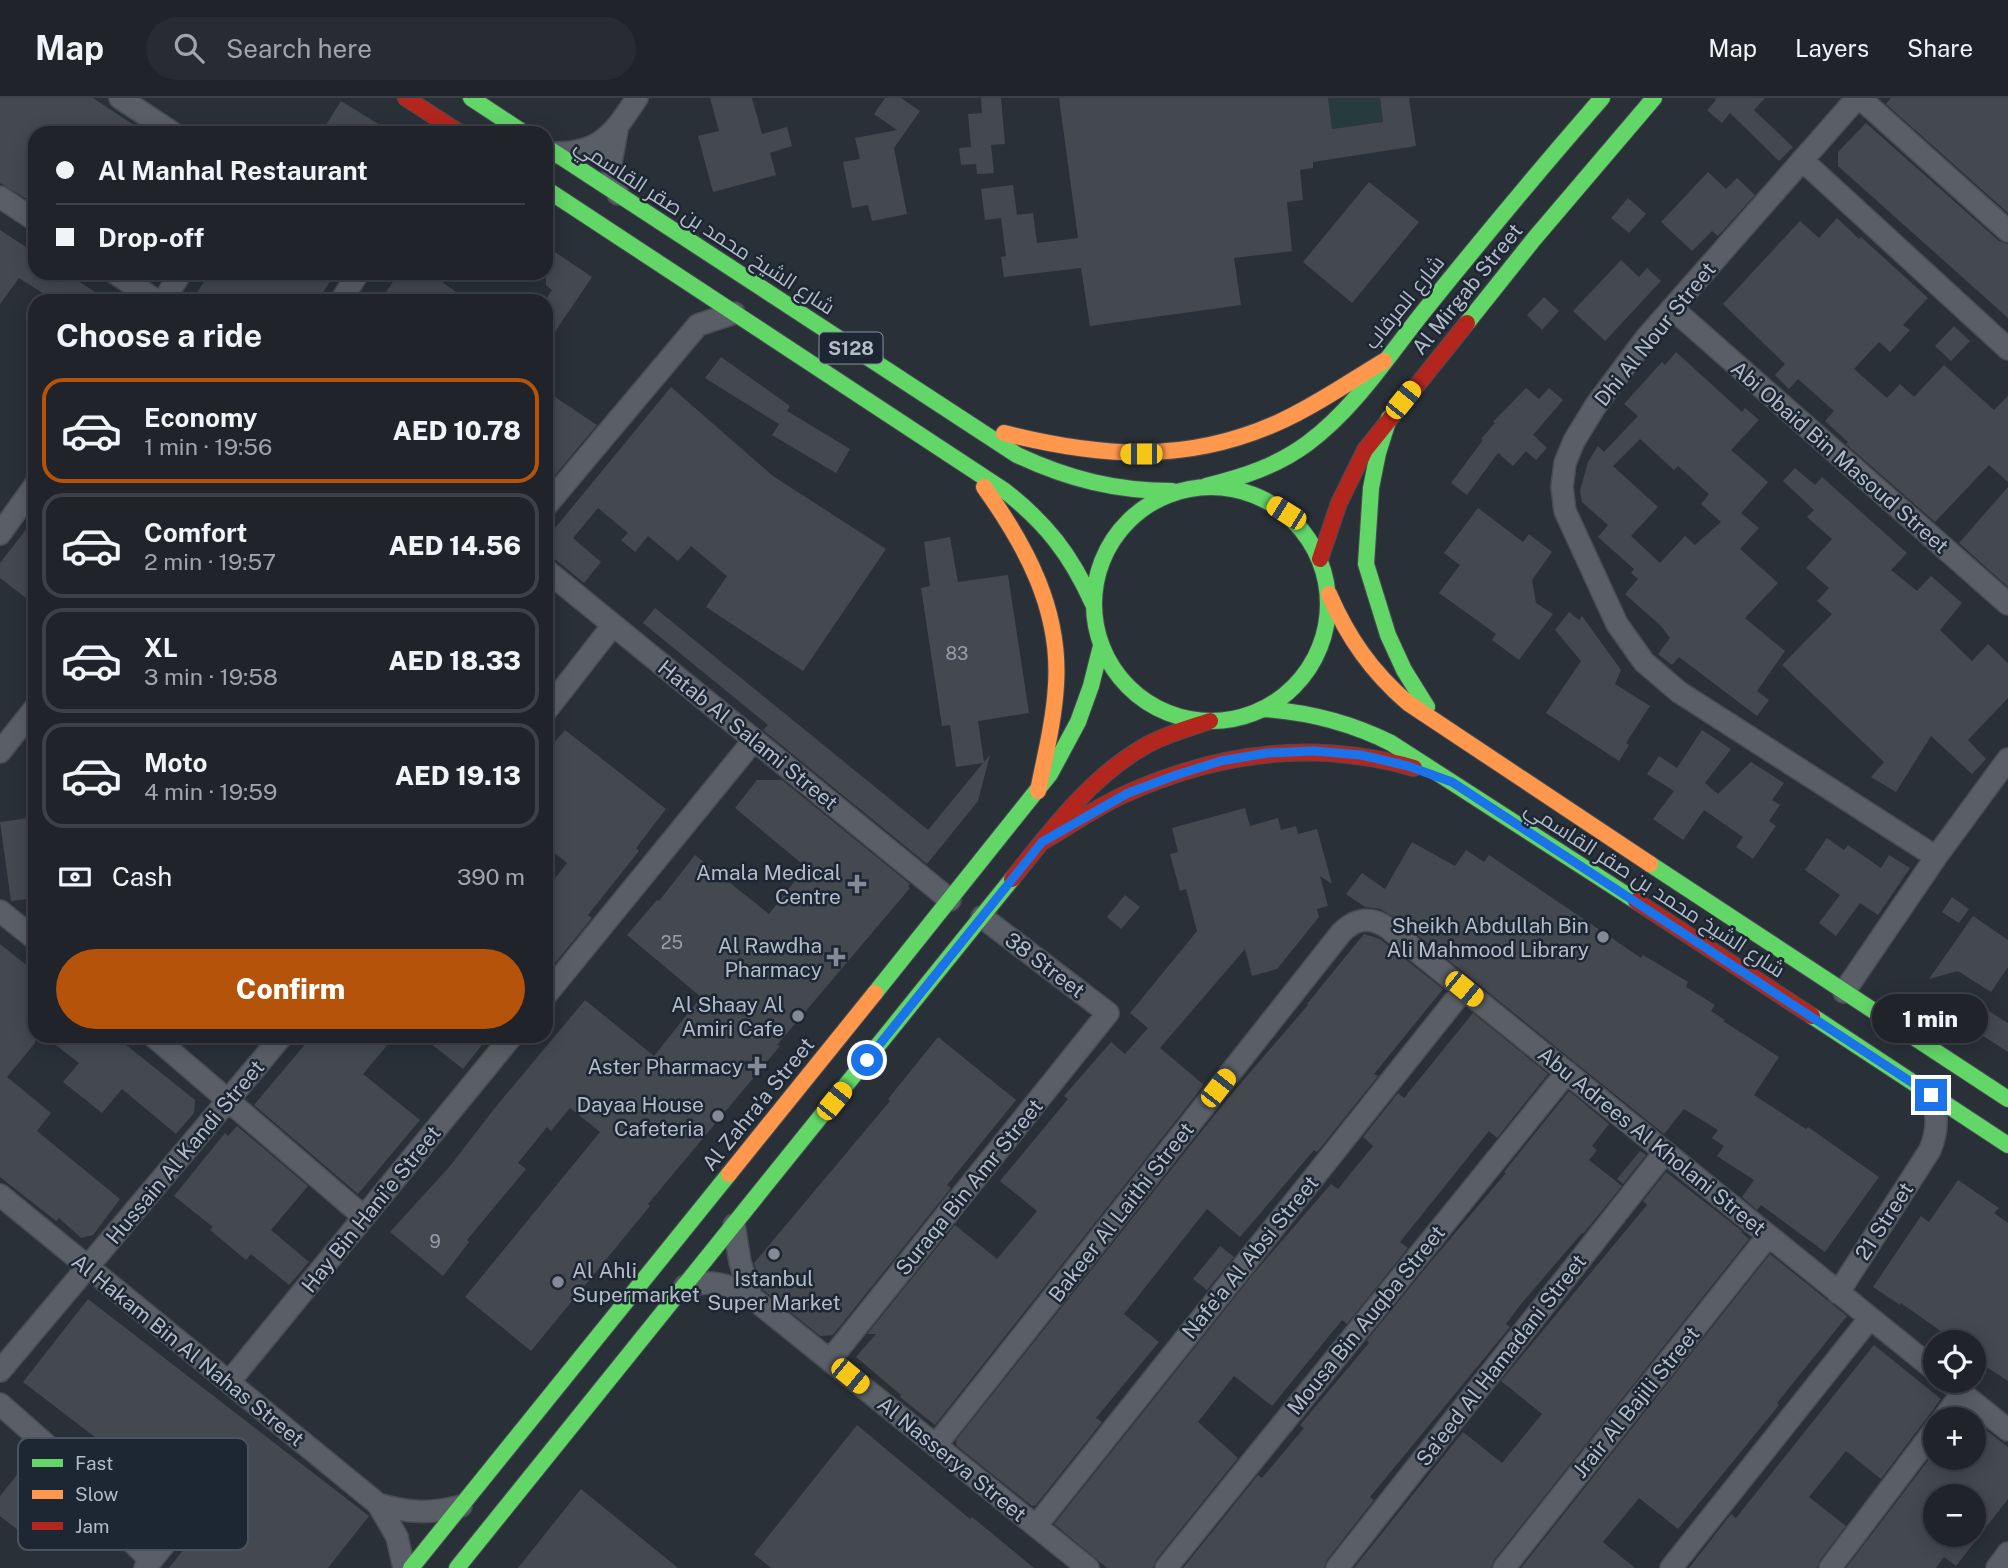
<!DOCTYPE html>
<html lang="en">
<head>
<meta charset="utf-8">
<style>
  body { margin:0; font-family:"Public Sans",Cairo,sans-serif; background:#282c32; color:#f1f3f6; height:100vh; display:flex; flex-direction:column; font-size:26px; white-space:nowrap }
  * { box-sizing:border-box; margin:0 }
  p { font-size:23px; color:#a2a4a8 }
  .icon { flex:none; width:38px; height:38px; fill:none; stroke:currentColor; stroke-width:2; stroke-linecap:round; stroke-linejoin:round }
  .map { position:relative; flex:1; overflow:hidden }
  .drawer { position:absolute; left:28px; top:196px; width:525px; height:749px; display:flex; flex-direction:column; background:#20242a; border-radius:21px; box-shadow:0 4px 18px #0003,0 0 0 2px #3d4147 }
  .drawer>* { flex:none }
  .top-card { position:absolute; left:28px; top:28px; width:525px; height:154px; border-radius:21px; box-shadow:0 4px 18px #0003,0 0 0 2px #3d4147; display:grid; align-content:center; height:154px; padding:0 28px; background:#20242a }
  .buttons { position:absolute; left:1923px; top:1232px; display:grid; gap:14px }
  .buttons a { display:grid; place-items:center; width:63px; height:63px; border-radius:50%; background:#20242a; box-shadow:0 4px 18px #0003,0 0 0 2px #3d4147; font-size:35px }
  .end { position:absolute; width:32px; height:32px; margin:-16px; border:9px solid #1a73e8; background:#fff; box-shadow:0 0 0 4px #fff }
  .from { border-radius:50% }
  .bubble { position:absolute; height:49px; border-radius:24px; background:#20242a; box-shadow:0 4px 18px #0003,0 0 0 2px #3d4147; font-size:23px; font-weight:800; line-height:49px; text-align:center }
  .car { position:absolute; width:21px; height:42px; margin:-21px -10px; border-radius:9px; box-shadow:0 0 5px 2px #0007; background:linear-gradient(#f5c518 24%,#345 0 40%,#f5c518 0 76%,#345 0 86%,#f5c518 0) }
  .top-card b { display:flex; align-items:center; gap:24px; height:66px; font-size:26px }
  .top-card b+b { border-top:2px solid #3d4147 }
  .top-card i { width:18px; height:18px; background:#f1f3f6 }
  ul { padding:0; list-style:none }
  li { display:flex; align-items:center; gap:21px; height:105px; margin:0 14px 10px; padding:0 14px; border:4px solid #3d4147; border-radius:21px }
  li div { flex:1 }
  li b { display:block; font-size:26px }
  li em { font-style:normal; font-weight:800 }
  li.active { border-color:#b45309 }
  li>.icon { width:63px; height:63px; stroke-width:1.5 }
  h2 { padding:0 28px; font-size:32px; line-height:84px }
  .pay { display:flex; align-items:center; gap:18px; height:77px; padding:0 28px; font-size:26px }
  .pay p { margin-inline-start:auto }
  .cta { display:flex; gap:14px; margin-top:auto; padding:14px 28px }
  .cta a { flex:1; height:80px; border-radius:42px; background:#b45309; color:#fff; font-size:28px; font-weight:800; line-height:80px; text-align:center }
  header { display:flex; align-items:center; gap:42px; box-sizing:border-box; height:98px; padding:0 35px; background:#20242a; border-bottom:2px solid #3d4147 }
  header strong { font-size:33px }
  nav { display:flex; gap:38px; margin-inline-start:auto; font-size:24px }
  .search { width:490px; height:63px; background:#282c32; display:flex; align-items:center; gap:18px; box-sizing:border-box; padding:0 24px; border-radius:38px; color:#a2a4a8; font-size:26px }
  .map>svg:first-child { display:block }
</style>
</head>
<body>
<header>
<strong>Map</strong>
<div class="search"><svg class="icon" aria-label="search" viewBox="0 0 24 24"><circle cx="10" cy="10" r="6"/><path d="M15 15l6 6"/></svg>Search here</div>
<nav><a>Map</a><a>Layers</a><a>Share</a></nav>
</header>
<div class="map">
<svg width="2008" height="1470" viewBox="0 0 2008 1470">
  <rect width="100%" height="100%" fill="#2a3038"/>
  <path fill="#273a3e" d="M1328 0H1380L1383 24 1332 31Z"/>
  <path fill="#444950" fill-rule="evenodd" d="M0 0H93L146 35H35V106L0 85Z
    M710 0H752L762 36 787 29 792 48 770 55 776 77 713 94 698 38 719 33Z
    M885 0H901L920 13 894 50 907 116 872 123 868 107 852 110 843 64 860 61 855 40 897 32 874 16Z
    M981 0H1001L1005 46 991 47 994 75 977 76 976 66 961 67 959 50 971 49 968 16 982 15Z
    M1059 0H1328L1332 31 1383 24 1380 0H1409L1416 48 1313 64V70L1300 72 1303 102 1287 104 1292 153 1234 160 1241 207 1090 228 1081 170 1004 179 1001 159 1006 158 1001 120 985 122 981 91 1013 87 1017 117 1033 115 1037 145 1078 140Z
    M1714 0H1765L1754 12 1793 49 1779 63 1730 15 1722 25 1707 12 1716 2Z
    M1891 0H2008V115L1886 6Z
    M341 3 393 35H321Z
    M1866 25 1999 143 2008 146V220L1838 68V54Z
    M1708 74 1726 91 1737 80 1755 97 1718 138 1712 133 1692 153 1661 124Z
    M1369 84 1419 124 1352 205 1303 164Z
    M1628 100 1646 116 1629 135 1611 120Z
    M1837 120 1859 141 1861 139 1928 200 1903 227 1910 232 1890 254 1879 244 1854 271 1887 300 1900 286 1914 299 1944 267 1994 312 2008 298V384L1989 367 1935 424 1846 346 1848 344 1825 323 1834 313 1798 281 1789 291 1775 277 1785 266 1723 206 1800 123 1819 140Z
    M0 132 35 155V175H66L109 203H55L19 180 0 206Z
    M546 148 592 179 546 247V201L552 192 546 187Z
    M1621 162 1639 179 1647 170 1661 183 1605 243 1573 213Z
    M210 175H336L317 203H191Z
    M399 175H450L443 185 470 203H380Z
    M1544 199 1559 213 1542 232 1527 217Z
    M1954 228 1970 243 1951 263 1935 248Z
    M1676 254 1742 314 1745 310 1759 322 1731 352 1768 384 1741 415 1759 430 1740 451 1778 485 1745 520 1785 553 1757 593 1769 602 1757 618 1679 559 1672 567 1658 556 1670 540 1661 528 1625 496 1638 481 1631 475 1634 471 1598 439 1608 427 1582 404 1580 393 1588 364 1598 348 1604 354 1638 318 1624 306 1662 264 1665 267ZM1640 341 1674 372 1678 368 1709 396 1701 406 1721 424 1695 447 1685 438 1660 465 1631 438 1658 409 1613 368Z
    M721 259 790 308 787 313 850 351 836 375 772 337 783 320 779 326 705 280Z
    M671 289 773 378 886 451 803 573 706 509 727 478 691 448 678 463 648 438 635 454 621 442 628 435 598 410 573 440 601 464 584 485 551 458V435Z
    M1526 290 1539 301 1549 290 1563 302 1533 337 1547 350 1536 362 1526 353 1513 368 1498 355 1467 397 1451 385 1483 342 1481 341 1495 325 1493 324Z
    M546 293 597 327 546 388Z
    M1795 370 1815 387 1822 379 1907 455 1891 472 1917 493 1931 478 1962 505 1940 532 1972 563 1988 546 2008 565V600L1968 642 1986 661 1972 676 1931 638 1896 694 1871 679 1884 664 1782 567 1832 516 1817 503 1829 490 1806 470 1832 441 1807 419 1814 412 1783 383Z
    M2008 389V489L1959 445Z
    M1478 410 1523 444 1529 436 1552 454 1532 482 1536 505 1553 516 1519 562 1492 542 1496 536 1439 495 1460 467 1444 455Z
    M35 420V507L0 480V465Z
    M950 439 958 484 1008 477 1029 615 978 623 984 664 990 657 978 703 927 766 763 632 768 627 643 525 655 510 928 732 983 665 956 669 950 627 942 628 921 490 930 488 924 444Z
    M1569 514 1579 522 1582 518 1621 572 1615 586 1650 608 1626 645 1629 647 1619 663 1546 615 1581 563 1555 532Z
    M565 632 666 711 636 750 639 753 588 817 592 820 546 876V792L567 765 546 748V654Z
    M1702 632 1731 651 1705 685 1718 696 1751 664 1784 685 1772 702 1780 707 1769 723 1776 728 1753 761 1736 749 1743 739 1704 712 1683 742 1653 721 1674 693 1647 676 1659 658 1677 670Z
    M757 682H782L910 786 908 789 910 790 777 947 780 948 648 1106 650 1108 531 1253 465 1199 600 1034 570 1010 551 1033 547 1029 518 1065 526 1071 467 1142 469 1144 443 1178 390 1134 450 1068 494 1011 585 902 654 958 701 899 627 837 657 802 659 803 695 757 769 816 806 769 735 710Z
    M1245 710 1250 728 1278 720 1281 732 1296 728 1298 736 1317 731 1332 786 1320 778 1328 808 1317 811 1319 819 1277 871 1252 878 1245 851 1160 950 1204 987 935 1327 900 1299 901 1297 856 1259 876 1236H867L955 1127 997 1161 1037 1113 1000 1083 1068 1001 1064 998 1111 944 1125 956 1148 930 1130 915 1197 833 1186 791 1180 793 1170 756 1178 754 1172 730Z
    M35 719V800L11 803 0 724Z
    M1827 740 1844 752 1848 747 1881 770 1889 757 1910 770 1878 817 1860 805 1836 838 1819 825 1840 797 1805 772Z
    M1412 744 1455 768 1466 752 1484 764 1489 757 1641 860 1643 857 1688 884 1686 889 1715 907 1711 913 1725 922 1723 923 1779 959 1754 997 1806 1031 1808 1029 1879 1079 1825 1154 1761 1107 1757 1112 1742 1099 1754 1082 1717 1058 1724 1048 1712 1040 1718 1032 1684 1011 1664 1036 1396 820 1380 811 1365 809 1346 796 1362 775 1385 791Z
    M1125 797 1140 809 1121 831 1107 819Z
    M1952 799 1969 811 1959 825 1942 814Z
    M1973 818 2008 842V869L1991 894 1958 873 1929 881Z
    M1364 836 1380 841 1443 891 1374 976 1378 978 1322 1048 1317 1054 1314 1052 1240 1139 1207 1111 1124 1216 1159 1244 1096 1320 1102 1324 1036 1407 1032 1408 957 1348 956 1342 1228 1000 1308 907 1307 906Z
    M0 846 35 874V945L7 979 51 1015 37 1033 120 1101 93 1137 81 1140 59 1120 56 1123 0 1079Z
    M1987 912 2008 925V954L1974 932Z
    M1473 915 1548 976 1497 1040 1489 1033 1400 1144 1408 1150 1347 1226 1342 1222 1272 1308 1234 1278 1198 1324 1238 1360 1156 1462 1153 1470H1107L1054 1426 1254 1175 1331 1086 1338 1091 1373 1048 1363 1039 1398 995 1404 1000Z
    M44 938H115L195 1002 194 1015 176 1036 122 991 102 1015 63 984 79 965Z
    M312 938H395L363 976 420 1022 358 1096 254 1007Z
    M421 938H489L463 971Z
    M938 939 1016 1002 947 1087 951 1090 833 1237 820 1238 762 1191 754 1165 890 1003 888 1001Z
    M1569 993 1609 1026 1592 1048 1597 1052 1589 1062 1622 1088 1583 1136 1582 1135 1521 1206 1506 1226 1510 1229 1370 1399 1374 1402 1327 1462 1324 1470H1183L1258 1377 1262 1380 1304 1330 1300 1327 1369 1245 1367 1242 1428 1167 1506 1075 1504 1074Z
    M237 1028 308 1088 271 1132 309 1164 289 1187 251 1156 246 1162 210 1132 213 1129 174 1098 225 1035 228 1038Z
    M1640 1053 1646 1057 1623 1086 1617 1081Z
    M1666 1074 1742 1133 1741 1134 1749 1141 1494 1462 1491 1470H1354L1463 1334 1502 1365 1542 1316 1501 1283 1647 1107 1643 1103Z
    M1958 1082 1999 1110 1994 1115 2008 1125V1283L1974 1261V1244H1956L1901 1205 1900 1207 1873 1189 1921 1118 1929 1124Z
    M1220 1148 1234 1159 1207 1192 1193 1181Z
    M1770 1156 1847 1218 1777 1305 1779 1307 1678 1431 1639 1400 1603 1444 1635 1470H1521Z
    M88 1201 369 1418 328 1470H169L205 1424 176 1402 151 1431 148 1428 142 1435 96 1389 121 1359 23 1284Z
    M1874 1247 1941 1301 1881 1381 1846 1353 1809 1399 1846 1428 1820 1462 1817 1470H1689L1731 1416 1736 1420Z
    M1974 1323 2008 1349V1401L1956 1468 1944 1459 1936 1470H1846L1936 1352V1360H1974ZM1936 1398H1974V1437H1936Z
    M857 1327 970 1421 972 1419 1034 1470H771L754 1456Z
    M20 1373 65 1409 36 1446 0 1418V1398Z
    M581 1391 678 1470H518Z"/>
  <g fill="none" stroke-linecap="round" stroke-linejoin="round">
    <defs>
      <path id="street" d="M120 0 173 35
        M1857 0 1646 240 1596 307 1574 343 1565 365 1562 389 1565 413 1617 526 1644 564 1679 594 1936 759
        M1860 0 2008 133
        M617 32 611 64 618 96
        M555 55C600 56 614 35 637 0
        M1802 62 2008 251
        M0 99 35 122
        M115 175 157 203
        M163 203 181 175
        M341 203 358 175
        M1673 211 2008 506
        M546 408 698 227 734 215
        M0 436 35 387
        M546 472 950 802
        M546 613 613 527
        M0 654 35 610
        M0 813 35 841
        M1844 894 1936 759 2008 661
        M546 897 754 642
        M153 938 364 1119
        M0 1097 378 1406 397 1439 404 1470
        M734 1127 740 1164 751 1199
        M685 1188C710 1182 729 1185 751 1199L1088 1470
        M1838 1195 1930 1052C1938 1032 1938 1017 1931 997
        M830 1262 1108 915 982 819
        M0 1273 282 938
        M1947 1283 2008 1332
        M229 1284 512 938
        M0 1306 58 1357 85 1396 151 1463
        M1943 1321 1962 1295
        M936 1347 1341 835C1355 820 1371 818 1388 830L1936 1273
        M378 1406C407 1415 431 1416 461 1408
        M1036 1428 1464 891
        M145 1470 181 1426
        M1166 1470 1567 974
        M1337 1470 1665 1054
        M1504 1470 1768 1138
        M1671 1470 1870 1220
        M1830 1470 1936 1330
        M1997 1470 2008 1455"/>
      <path id="fast" d="M471 0 524 35
        M546 49 1017 357C1068 381 1116 393 1172 393
        M546 91 1005 393C1047 426 1071 457 1093 506
        M1467 225 1534 141 1654 0
        M1389 320 1378 355 1371 390 1366 466 1388 537 1404 572 1427 609
        M1206 388C1243 379 1277 368 1308 345 1355 310 1388 258 1424 213 1482 141 1541 70 1602 0
        M1094 506a117 117 0 1 1 234 0a117 117 0 1 1-234 0Z
        M1263 611C1309 614 1349 624 1391 645L1636 803
        M1650 766 2008 1001
        M875 895 1050 676 1078 624 1091 588 1101 548
        M1812 918 2008 1047
        M411 1470 729 1076
        M457 1470 1012 781"/>
      <path id="slow" d="M1004 335C1099 359 1185 366 1277 325 1315 308 1349 284 1384 263
        M984 389C1026 448 1061 512 1056 587 1054 623 1045 658 1038 693
        M1329 496C1348 540 1372 574 1408 605L1650 766
        M729 1076 875 895"/>
      <path id="jam" d="M406 0 460 35
        M1320 461 1339 405 1365 352 1467 225
        M1042 744C1068 729 1094 711 1121 698 1216 654 1313 641 1414 670
        M1012 781C1049 735 1088 682 1140 651 1161 638 1186 631 1210 623
        M1636 803 1812 918"/>
    </defs>
    <use href="#street" stroke="#484c53" stroke-width="24"/>
    <use href="#fast" stroke="#484c53" stroke-width="18"/>
    <use href="#slow" stroke="#484c53" stroke-width="18"/>
    <use href="#jam" stroke="#484c53" stroke-width="18"/>
    <use href="#street" stroke="#5a5e66" stroke-width="21"/>
    <use href="#fast" stroke="#63d668" stroke-width="16"/>
    <use href="#slow" stroke="#ff974d" stroke-width="16"/>
    <use href="#jam" stroke="#b3261e" stroke-width="16"/>
  </g>
  <g fill="none" stroke-linecap="round" stroke-linejoin="round">
    <path stroke="#1a73e8" stroke-width="9" d="M867 962 1042 744 1128 695 1176 677 1221 663 1267 655 1314 653 1361 657 1408 668 1452 684 1931 997"/>
  </g>
  <g fill="#848b96" stroke="#1d2633" stroke-width="2.5">
    <path d="M853.5 775.5h7v7h7v7h-7v7h-7v-7h-7v-7h7z"/>
    <circle cx="1603" cy="839" r="7"/>
    <path d="M832.5 848.5h7v7h7v7h-7v7h-7v-7h-7v-7h7z"/>
    <circle cx="798" cy="918" r="7"/>
    <path d="M753.5 957.5h7v7h7v7h-7v7h-7v-7h-7v-7h7z"/>
    <circle cx="718" cy="1018" r="7"/>
    <circle cx="774" cy="1156" r="7"/>
    <circle cx="558" cy="1184" r="7"/>
  </g>
  <g text-anchor="middle" dominant-baseline="central" stroke-width="5" stroke-linejoin="round" paint-order="stroke">
    <g font-size="18" fill="#989fab">
      <text x="957" y="555">83</text>
      <text x="672" y="844">25</text>
      <text x="435" y="1143">9</text>
    </g>
    <rect fill="#1d2633" stroke="#878f9c" stroke-width="2" x="819.5" y="234.5" width="63" height="31" rx="5"/>
    <g font-size="19" font-weight="bold" fill="#b4bcc9">
      <text x="851" y="250">S128</text>
    </g>
    <g font-size="21" fill="#b4bcc9" stroke="#1d2633">
      <text transform="translate(705 128) rotate(33)">شارع الشيخ محمد بن صقر القاسمي</text>
      <text transform="translate(1467 191) rotate(-51)">Al Mirgab Street</text>
      <text transform="translate(1404 204) rotate(-51)">شارع المرقاب</text>
      <text transform="translate(1655 236) rotate(-51)">Dhi Al Nour Street</text>
      <text transform="translate(1840 359) rotate(41)">Abi Obaid Bin Masoud Street</text>
      <text transform="translate(748 637) rotate(39)">Hatab Al Salami Street</text>
      <text transform="translate(1655 791) rotate(33)">شارع الشيخ محمد بن صقر القاسمي</text>
      <text transform="translate(1045 867) rotate(37)">38 Street</text>
      <text transform="translate(758 1006) rotate(-51)">Al Zahra'a Street</text>
      <text transform="translate(1652 1043) rotate(39)">Abu Adrees Al Kholani Street</text>
      <text transform="translate(185 1054) rotate(-50)">Hussain Al Kandi Street</text>
      <text transform="translate(969 1089) rotate(-51)">Suraqa Bin Amr Street</text>
      <text transform="translate(371 1111) rotate(-51)">Hay Bin Hani'e Street</text>
      <text transform="translate(1121 1114) rotate(-52)">Bakeer Al Laithi Street</text>
      <text transform="translate(1884 1123) rotate(-57)">21 Street</text>
      <text transform="translate(1250 1159) rotate(-51)">Nafe'a Al Absi Street</text>
      <text transform="translate(1366 1222) rotate(-51)">Mousa Bin Auqba Street</text>
      <text transform="translate(188 1252) rotate(39)">Al Hakam Bin Al Nahas Street</text>
      <text transform="translate(1501 1262) rotate(-52)">Sa'eed Al Hamadani Street</text>
      <text transform="translate(1636 1304) rotate(-51)">Jrair Al Bajili Street</text>
      <text transform="translate(952 1361) rotate(39)">Al Nasserya Street</text>
    </g>
    <g font-size="21" fill="#b4bcc9" stroke="#1d2633" text-anchor="end">
      <text x="841" y="774">Amala Medical<tspan x="841" dy="24">Centre</tspan></text>
      <text x="1589" y="827">Sheikh Abdullah Bin<tspan x="1589" dy="24">Ali Mahmood Library</tspan></text>
      <text x="822" y="847">Al Rawdha<tspan x="822" dy="24">Pharmacy</tspan></text>
      <text x="784" y="906">Al Shaay Al<tspan x="784" dy="24">Amiri Cafe</tspan></text>
      <text x="743" y="968">Aster Pharmacy</text>
      <text x="704" y="1006">Dayaa House<tspan x="704" dy="24">Cafeteria</tspan></text>
      <text x="572" y="1172" text-anchor="start">Al Ahli<tspan x="572" dy="24">Supermarket</tspan></text>
      <text x="774" y="1180" text-anchor="middle">Istanbul<tspan x="774" dy="24">Super Market</tspan></text>
    </g>
  </g>
  <rect x="18" y="1340" width="230" height="112" rx="10" fill="#1d2633" stroke="#4a5360" stroke-width="2"/>
  <rect x="32" y="1361" width="31" height="8" fill="#63d668"/>
  <rect x="32" y="1392" width="31" height="9" fill="#ff974d"/>
  <rect x="32" y="1424" width="31" height="8" fill="#b3261e"/>
  <g font-size="19" fill="#b4bcc9">
    <text x="75" y="1372">Fast</text>
    <text x="75" y="1403">Slow</text>
    <text x="75" y="1435">Jam</text>
  </g>
</svg>
<div class="buttons">
<a><svg class="icon" aria-label="locate" viewBox="0 0 24 24"><circle cx="12" cy="12" r="6"/><path d="M12 2v4M12 18v4M2 12h4M18 12h4"/></svg></a>
<a>+</a>
<a>−</a>
</div>
<i class="end from" style="left:867px;top:962px"></i>
<i class="end" style="left:1931px;top:997px"></i>
<div class="bubble" style="left:1872px;top:896px;width:116px">1 min</div>
<i class="car" style="left:1403px;top:302px;rotate:39deg"></i>
<i class="car" style="left:1141px;top:356px;rotate:270deg"></i>
<i class="car" style="left:1286px;top:415px;rotate:302deg"></i>
<i class="car" style="left:1464px;top:891px;rotate:129deg"></i>
<i class="car" style="left:1218px;top:990px;rotate:38deg"></i>
<i class="car" style="left:834px;top:1003px;rotate:39deg"></i>
<i class="car" style="left:850px;top:1278px;rotate:129deg"></i>
<div class="top-card">
<b><i class="from"></i>Al Manhal Restaurant</b>
<b><i></i>Drop-off</b>
</div>
<section class="drawer">
<h2>Choose a ride</h2>
<ul>
<li class="active"><svg class="icon" aria-label="car" viewBox="0 0 24 24"><path d="M5 17H2v-5l4-1 3-4h7l3 4 3 1v5h-3M9 17h6M6 11h13"/><circle cx="7" cy="17" r="2"/><circle cx="17" cy="17" r="2"/></svg><div><b>Economy</b><p>1 min · 19:56</p></div><em>AED 10.78</em></li>
<li><svg class="icon" aria-label="car" viewBox="0 0 24 24"><path d="M5 17H2v-5l4-1 3-4h7l3 4 3 1v5h-3M9 17h6M6 11h13"/><circle cx="7" cy="17" r="2"/><circle cx="17" cy="17" r="2"/></svg><div><b>Comfort</b><p>2 min · 19:57</p></div><em>AED 14.56</em></li>
<li><svg class="icon" aria-label="car" viewBox="0 0 24 24"><path d="M5 17H2v-5l4-1 3-4h7l3 4 3 1v5h-3M9 17h6M6 11h13"/><circle cx="7" cy="17" r="2"/><circle cx="17" cy="17" r="2"/></svg><div><b>XL</b><p>3 min · 19:58</p></div><em>AED 18.33</em></li>
<li><svg class="icon" aria-label="car" viewBox="0 0 24 24"><path d="M5 17H2v-5l4-1 3-4h7l3 4 3 1v5h-3M9 17h6M6 11h13"/><circle cx="7" cy="17" r="2"/><circle cx="17" cy="17" r="2"/></svg><div><b>Moto</b><p>4 min · 19:59</p></div><em>AED 19.13</em></li>
</ul>
<div class="pay"><svg class="icon" aria-label="cash" viewBox="0 0 24 24"><path d="M3 7h18v10H3z"/><circle cx="12" cy="12" r="2"/></svg>Cash<p>390 m</p></div>
<div class="cta"><a>Confirm</a></div>
</section>
</div>
</body>
</html>
